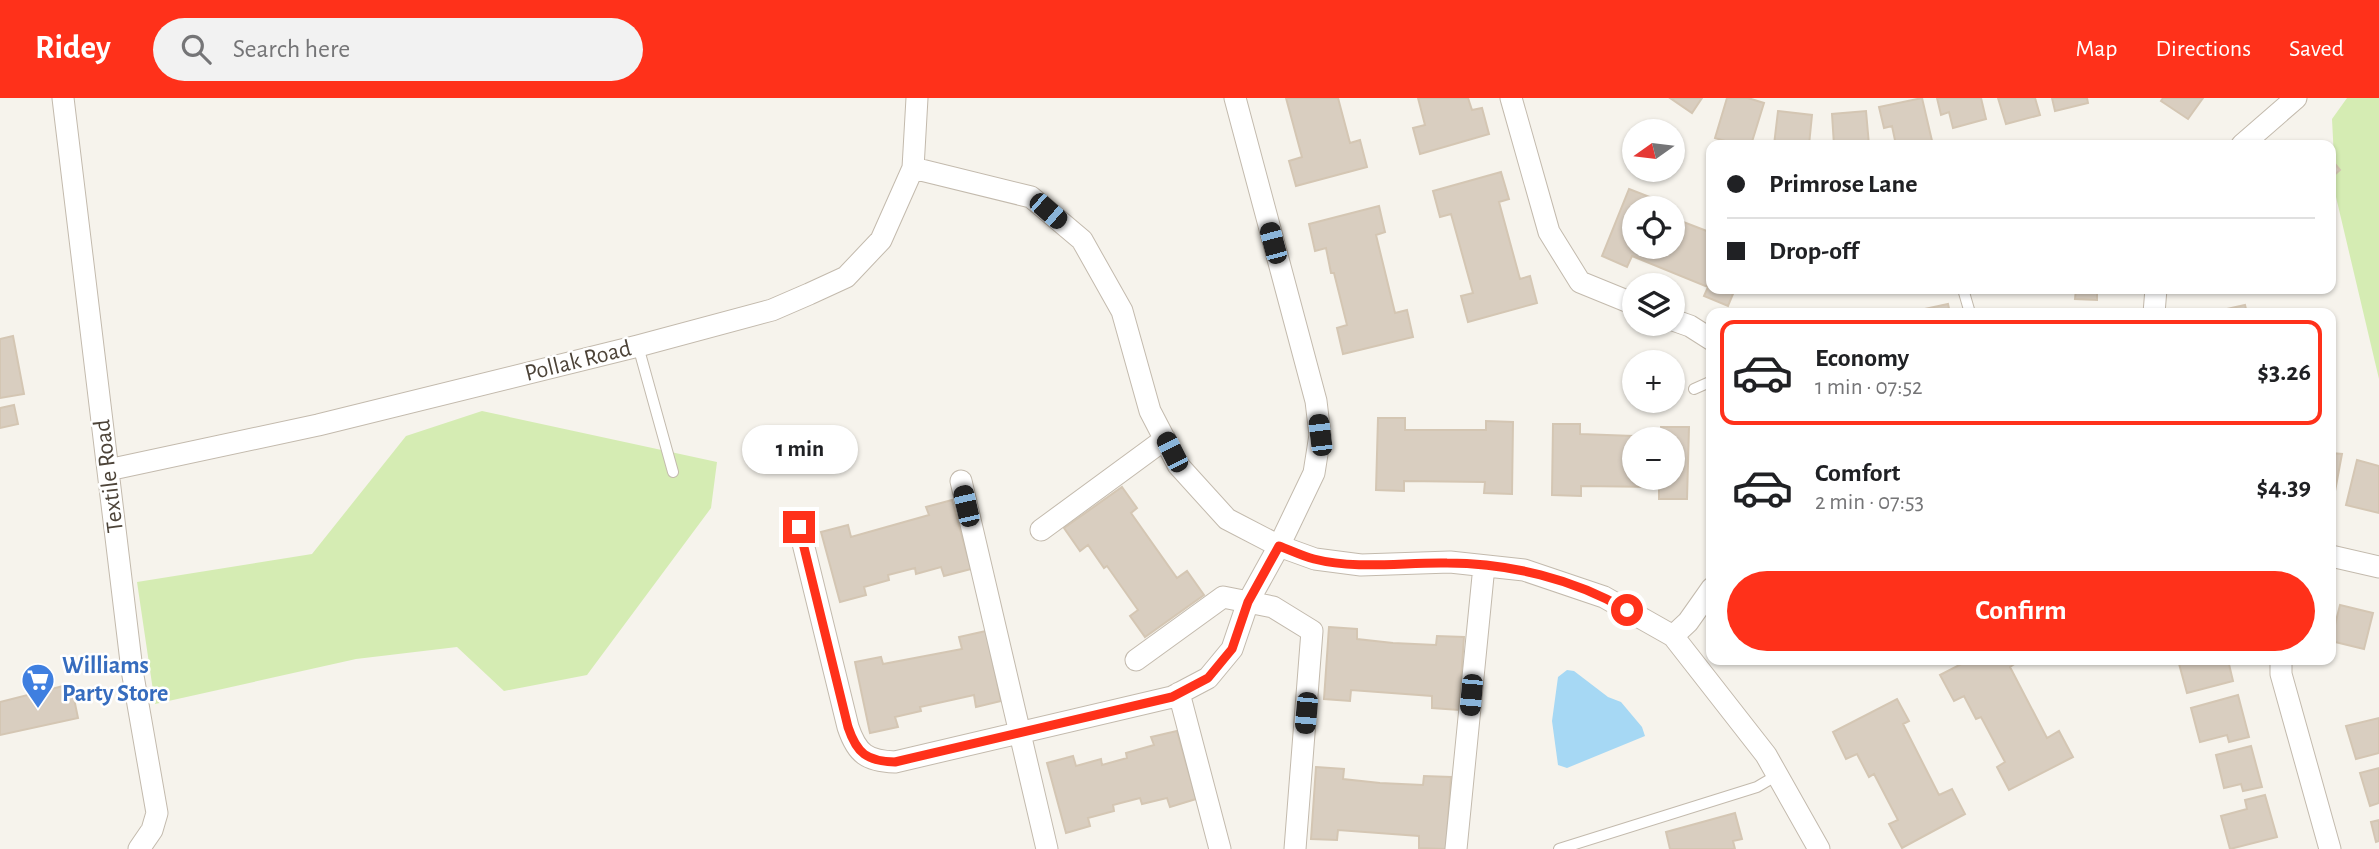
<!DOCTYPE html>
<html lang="en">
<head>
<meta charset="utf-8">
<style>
  body { margin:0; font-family:"Alegreya Sans",sans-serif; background:#f2f2f2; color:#202124; height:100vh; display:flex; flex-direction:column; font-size:26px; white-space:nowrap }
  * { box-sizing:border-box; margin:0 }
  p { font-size:23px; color:#757577 }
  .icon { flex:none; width:38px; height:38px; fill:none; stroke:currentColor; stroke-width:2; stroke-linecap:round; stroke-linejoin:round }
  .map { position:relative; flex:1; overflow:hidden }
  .drawer { position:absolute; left:1706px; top:210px; width:630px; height:357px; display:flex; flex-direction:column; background:#fff; border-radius:14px; box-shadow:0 2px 5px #0004 }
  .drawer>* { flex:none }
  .banner { position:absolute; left:1706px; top:42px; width:630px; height:154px; border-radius:14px; box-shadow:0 2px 5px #0004; display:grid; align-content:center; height:154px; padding:0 21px; background:#fff }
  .needle { width:46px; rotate:256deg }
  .buttons { position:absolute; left:1622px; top:21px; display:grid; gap:14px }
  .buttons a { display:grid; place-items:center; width:63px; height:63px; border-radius:50%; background:#fff; box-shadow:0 2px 5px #0004; font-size:35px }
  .end { position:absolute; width:32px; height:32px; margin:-16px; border:9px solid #ff311a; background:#fff; box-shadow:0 0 0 4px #fff }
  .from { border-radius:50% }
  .bubble { position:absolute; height:49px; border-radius:24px; background:#fff; box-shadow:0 2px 5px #0004; font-size:23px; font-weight:700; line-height:49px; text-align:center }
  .car { position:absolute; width:21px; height:42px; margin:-21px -10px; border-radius:9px; box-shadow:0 0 5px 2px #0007; background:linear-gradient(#222 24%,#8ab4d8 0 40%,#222 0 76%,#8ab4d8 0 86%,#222 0) }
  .banner b { display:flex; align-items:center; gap:24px; height:66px; font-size:26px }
  .banner b+b { border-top:2px solid #e0e0e0 }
  .banner i { width:18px; height:18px; background:#202124 }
  ul { padding:12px 0 0; list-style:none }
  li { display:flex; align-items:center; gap:21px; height:105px; margin:0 14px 10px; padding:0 7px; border:4px solid transparent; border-radius:14px }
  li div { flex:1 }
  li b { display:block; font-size:26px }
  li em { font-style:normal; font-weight:700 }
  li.active { border-color:#ff311a }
  li>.icon { width:63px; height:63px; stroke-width:1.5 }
  .action { display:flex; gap:14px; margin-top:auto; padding:14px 21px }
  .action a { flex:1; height:80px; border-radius:42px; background:#ff311a; color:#fff; font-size:28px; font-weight:700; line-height:80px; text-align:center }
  header { display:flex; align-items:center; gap:42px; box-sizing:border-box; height:98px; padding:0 35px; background:#ff311a; color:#fff }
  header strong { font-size:33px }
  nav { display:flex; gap:38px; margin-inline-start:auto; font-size:24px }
  .search { width:490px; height:63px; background:#f2f2f2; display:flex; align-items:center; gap:18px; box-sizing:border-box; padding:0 24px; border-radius:38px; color:#757577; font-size:26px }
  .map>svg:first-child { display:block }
</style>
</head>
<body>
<header>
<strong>Ridey</strong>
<div class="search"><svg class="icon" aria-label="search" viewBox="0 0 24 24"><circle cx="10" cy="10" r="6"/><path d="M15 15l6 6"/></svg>Search here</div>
<nav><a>Map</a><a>Directions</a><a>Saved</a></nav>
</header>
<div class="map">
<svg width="2379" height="751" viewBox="0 0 2379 751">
  <rect width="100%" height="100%" fill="#f6f3ec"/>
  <path fill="#d5ecb3" d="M2347 0H2379V281L2336 99 2332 21Z
    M482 313 717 364 711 410 587 577 504 593 457 549 356 561 155 606 137 484 312 456 406 338Z"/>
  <path fill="#a6d8f4" d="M1567 572 1574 573 1608 599 1621 604 1642 629 1645 638 1567 670 1558 667 1552 623 1558 579Z"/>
  <path fill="#d9cec0" stroke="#d4c6b3" stroke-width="2" fill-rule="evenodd" d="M1286 0H1338L1350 45 1360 42 1367 69 1296 88 1289 63 1302 59Z
    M1418 0H1468L1472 12 1482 10 1489 36 1420 56 1413 30 1425 27Z
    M1670 0H1702L1692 15Z
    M1727 0H1748L1764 5 1751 47H1738L1715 40Z
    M1922 0 1933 47H1896L1892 28 1884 30 1879 9Z
    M1937 0H1981L1986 21 1953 30 1949 14 1941 17Z
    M1998 0H2035L2040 17 2006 26Z
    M2052 0H2087L2088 5 2055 13Z
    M2163 0H2203L2188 21 2161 3Z
    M1778 13 1812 17 1809 47H1774Z
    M1866 13 1869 47H1834L1832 16Z
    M2331 61 2340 72 2331 80Z
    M1501 74 1509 101 1499 104 1520 181 1530 178 1537 205 1468 224 1461 198 1473 195 1451 116 1440 119 1433 93Z
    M1629 91 1655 101 1651 110H1634V149H1673V120L1712 135V191H1735L1728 208 1704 198 1708 189 1632 158 1627 169 1602 158Z
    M1379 108 1385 134 1376 137 1395 215 1407 212 1413 239 1343 256 1337 230 1347 227 1334 175H1331L1326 150 1315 153 1309 126Z
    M2066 191H2097V202L2075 201 2076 191Z
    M1948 206 1950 215H1921L1920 212Z
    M2245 207 2247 215H2209Z
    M2102 211V215H2068Z
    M13 238 24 296 0 300V241Z
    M14 307 18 326 0 330V310Z
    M1378 320H1405V332H1486V323L1513 324 1512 396 1484 395 1485 384 1404 383V393L1376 392Z
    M1553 326H1580V336L1661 339V329H1689L1687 401H1659V389L1581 388V398L1552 397ZM1634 341H1673V380H1634Z
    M2331 355 2342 356 2333 404H2331Z
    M2357 362 2379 368V415L2346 407Z
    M1122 389 1137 410 1131 415 1177 480 1187 473 1204 497 1145 539 1130 518 1138 512 1107 468 1104 470 1088 447 1080 453 1064 430Z
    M952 402 971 471 944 478 941 469 916 476 915 470 888 477 889 482 864 489 866 497 840 504 821 434 848 427 851 439 929 417 926 409Z
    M2340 507 2373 515 2364 551 2331 543Z
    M1329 529 1357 531V541L1393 545 1436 547 1437 538 1464 539 1459 612 1432 610V598L1351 592 1350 603 1324 601Z
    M986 533 1001 603 976 609 974 597 920 609 921 613 895 619 898 629 870 635 855 564 881 559 883 566 962 551 959 539Z
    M1969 562H2014L2016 565 2010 569 2047 640 2059 633 2073 659 2009 692 1997 669 2005 664 1981 619 1976 621 1964 598 1954 603 1940 577Z
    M2178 562H2228L2233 583 2187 595Z
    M71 586 78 620 0 637V604Z
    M2238 597 2249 639 2229 644 2227 637 2200 644 2191 610Z
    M1897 601 1909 623 1903 626 1939 697 1952 691 1965 716 1902 750 1889 726 1898 722 1874 676 1869 679 1857 656 1846 661 1833 634Z
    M2379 620V655L2356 661 2346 628Z
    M1177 633 1196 701 1170 709 1167 700 1142 706 1140 700 1113 707 1114 713 1088 720 1090 728 1066 735 1047 665 1073 658 1076 668 1101 661 1102 667 1127 660 1126 655 1154 647 1151 639Z
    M2251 648 2262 689 2243 693 2241 686 2224 690 2216 657Z
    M1316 669 1344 671 1343 681 1380 685 1423 687 1424 678 1451 679 1446 751 1419 750V738L1338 732 1337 742 1311 741Z
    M2379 670V705L2370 708 2360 675Z
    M2265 697 2277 739 2230 751 2221 718 2247 711 2245 702Z
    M1735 715 1742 741 1733 743 1735 751H1670L1666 734Z
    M2379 722V743L2376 744 2371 724Z"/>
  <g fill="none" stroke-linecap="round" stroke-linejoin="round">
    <defs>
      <path id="service" d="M1963 191 1970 215
        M638 248 673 374
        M1694 291 1712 283
        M1559 751 1757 689 1779 676"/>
      <path id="minor" d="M63 0 132 572 157 715 152 732 139 751
        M1511 0 1549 134 1580 184 1634 206
        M2242 47 2296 0
        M913 70 1031 99 1082 142 1122 213 1150 313 1178 367 1227 421 1279 448 1315 461 1361 467 1450 464 1524 472 1604 499 1673 538 1766 657 1819 751
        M2154 215 2156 191
        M1673 222 1690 228 1712 242
        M108 372 318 327 638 248 772 212 809 196 846 179 881 142 913 70 917 0
        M961 383 1047 751
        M799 429 848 629C857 656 867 663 895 664L1172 599 1208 580 1232 551 1248 504 1279 448 1314 375 1320 337 1316 303 1235 0
        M1041 432 1165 341
        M2331 458 2379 469
        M1673 538 1688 524 1712 490
        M1136 562 1223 499 1273 509 1312 533 1295 751
        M2281 562V576L2330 751
        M1179 595 1220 751
        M1456 751 1484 468"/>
    </defs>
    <use href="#service" stroke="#c3baad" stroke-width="12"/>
    <use href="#minor" stroke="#c3baad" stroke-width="23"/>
    <use href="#service" stroke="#fff" stroke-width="10"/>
    <use href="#minor" stroke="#fff" stroke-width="21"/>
  </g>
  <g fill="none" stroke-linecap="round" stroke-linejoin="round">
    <path stroke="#ff311a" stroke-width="9" d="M799 429 848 629C857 656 867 663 895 664L1172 599 1208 580 1232 551 1248 504 1279 448C1290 452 1302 458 1314 461 1357 472 1404 464 1447 465 1509 465 1574 481 1627 512"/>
  </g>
  <defs>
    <symbol id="supermarket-pin" viewBox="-11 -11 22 30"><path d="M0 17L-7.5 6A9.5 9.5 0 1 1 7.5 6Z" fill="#3f7fe0" stroke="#fff"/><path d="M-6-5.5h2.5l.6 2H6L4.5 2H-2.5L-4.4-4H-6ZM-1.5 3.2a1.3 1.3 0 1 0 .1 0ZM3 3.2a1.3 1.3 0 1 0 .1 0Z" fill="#fff"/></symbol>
  </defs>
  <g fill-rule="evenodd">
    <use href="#supermarket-pin" x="19" y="563" width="38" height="52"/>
  </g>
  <g text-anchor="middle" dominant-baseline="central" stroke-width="5" stroke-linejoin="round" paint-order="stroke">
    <g font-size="24" fill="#4c4338" stroke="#fff">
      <text transform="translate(578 263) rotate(-14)">Pollak Road</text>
      <text transform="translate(109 378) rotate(-97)">Textile Road</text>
    </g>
    <g font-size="24" font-weight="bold" fill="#366cbe" stroke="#fff" text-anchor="start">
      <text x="62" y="568">Williams<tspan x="62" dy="28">Party Store</tspan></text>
    </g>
  </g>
</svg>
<div class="buttons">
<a><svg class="needle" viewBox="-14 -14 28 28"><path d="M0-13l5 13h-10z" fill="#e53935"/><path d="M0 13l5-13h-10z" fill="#757577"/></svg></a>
<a><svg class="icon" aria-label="locate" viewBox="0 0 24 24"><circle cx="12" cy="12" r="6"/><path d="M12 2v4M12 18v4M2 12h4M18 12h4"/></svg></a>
<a><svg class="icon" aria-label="layers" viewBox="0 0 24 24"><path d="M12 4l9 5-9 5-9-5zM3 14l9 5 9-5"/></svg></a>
<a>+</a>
<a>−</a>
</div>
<i class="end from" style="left:1627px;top:512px"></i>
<i class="end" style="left:799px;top:429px"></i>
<div class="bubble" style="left:742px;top:327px;width:116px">1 min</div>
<i class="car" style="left:1048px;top:113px;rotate:131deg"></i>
<i class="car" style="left:1273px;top:145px;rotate:345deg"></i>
<i class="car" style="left:1320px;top:337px;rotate:353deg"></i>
<i class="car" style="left:1172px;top:354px;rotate:333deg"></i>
<i class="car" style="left:966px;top:408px;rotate:347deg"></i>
<i class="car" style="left:1471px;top:597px;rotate:185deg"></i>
<i class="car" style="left:1306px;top:615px;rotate:185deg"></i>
<div class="banner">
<b><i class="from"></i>Primrose Lane</b>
<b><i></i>Drop-off</b>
</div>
<section class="drawer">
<ul>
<li class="active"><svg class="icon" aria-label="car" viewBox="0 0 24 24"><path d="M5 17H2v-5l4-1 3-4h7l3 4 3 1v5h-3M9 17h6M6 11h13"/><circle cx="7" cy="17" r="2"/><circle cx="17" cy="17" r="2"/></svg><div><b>Economy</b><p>1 min · 07:52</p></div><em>$3.26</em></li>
<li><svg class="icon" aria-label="car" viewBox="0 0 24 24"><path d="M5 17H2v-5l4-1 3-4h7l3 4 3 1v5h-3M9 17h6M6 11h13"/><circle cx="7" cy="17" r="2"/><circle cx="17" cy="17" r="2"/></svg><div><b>Comfort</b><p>2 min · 07:53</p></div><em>$4.39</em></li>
</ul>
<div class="action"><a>Confirm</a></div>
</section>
</div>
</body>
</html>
